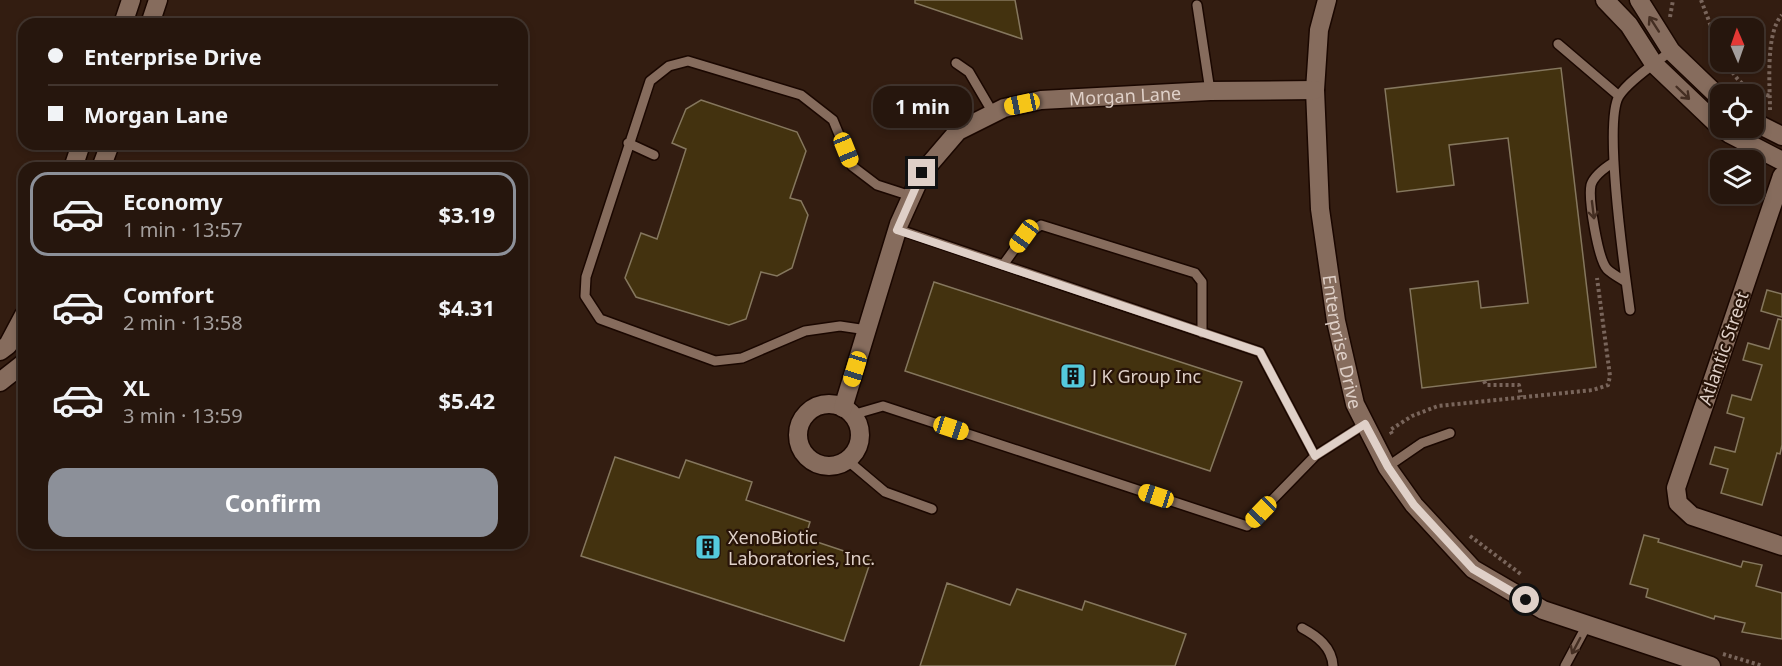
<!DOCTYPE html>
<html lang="en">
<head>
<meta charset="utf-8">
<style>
  body { margin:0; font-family:"Noto Sans",sans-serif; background:#32231b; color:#f1f3f6; height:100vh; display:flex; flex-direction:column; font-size:22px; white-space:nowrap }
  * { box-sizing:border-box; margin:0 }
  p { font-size:20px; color:#a49f9d }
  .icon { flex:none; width:33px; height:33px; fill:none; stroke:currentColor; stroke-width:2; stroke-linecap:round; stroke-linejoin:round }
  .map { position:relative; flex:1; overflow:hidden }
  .details { position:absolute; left:18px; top:162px; width:510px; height:387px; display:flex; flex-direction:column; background:#26160d; border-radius:18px; box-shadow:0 3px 9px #0003,0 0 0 2px #42352e }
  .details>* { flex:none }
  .top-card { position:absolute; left:18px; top:18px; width:510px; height:132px; border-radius:18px; box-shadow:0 3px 9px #0003,0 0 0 2px #42352e; display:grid; align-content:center; height:132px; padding:0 30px; background:#26160d }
  .needle { width:39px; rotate:358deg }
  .fabs { position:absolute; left:1710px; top:18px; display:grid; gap:12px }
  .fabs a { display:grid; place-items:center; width:54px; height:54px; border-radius:12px; background:#26160d; box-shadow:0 3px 9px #0003,0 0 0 2px #42352e; font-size:30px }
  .end { position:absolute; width:27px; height:27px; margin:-14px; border:8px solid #dfd0c8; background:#111; box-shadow:0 0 0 3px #111 }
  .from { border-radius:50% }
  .bubble { position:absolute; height:42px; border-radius:18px; background:#26160d; box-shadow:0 3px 9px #0003,0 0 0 2px #42352e; font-size:20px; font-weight:700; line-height:42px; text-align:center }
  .car { position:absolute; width:18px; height:36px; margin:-18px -9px; border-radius:8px; box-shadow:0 0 4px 2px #0007; background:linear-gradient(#f5c518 24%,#345 0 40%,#f5c518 0 76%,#345 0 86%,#f5c518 0) }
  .top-card b { display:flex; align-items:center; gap:21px; height:57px; font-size:22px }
  .top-card b+b { border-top:2px solid #42352e }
  .top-card i { width:15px; height:15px; background:#f1f3f6 }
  ul { padding:10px 0 0; list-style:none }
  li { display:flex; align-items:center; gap:18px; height:84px; margin:0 12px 9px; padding:0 18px; border:3px solid transparent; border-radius:18px }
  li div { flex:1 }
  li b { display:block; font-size:22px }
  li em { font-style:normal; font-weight:700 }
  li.current { border-color:#8c9099 }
  li>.icon { width:54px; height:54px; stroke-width:1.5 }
  .action { display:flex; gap:12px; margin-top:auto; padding:12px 30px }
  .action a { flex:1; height:69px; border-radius:18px; background:#8c9099; color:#fff; font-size:24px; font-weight:700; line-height:69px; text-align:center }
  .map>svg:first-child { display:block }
</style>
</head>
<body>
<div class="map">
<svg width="1782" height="666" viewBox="0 0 1782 666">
  <rect width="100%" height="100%" fill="#331d11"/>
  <path fill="#43320f" stroke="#85775e" stroke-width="1.5" d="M915 0H1015L1022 39 915 3Z
    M1561 68 1596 367 1422 388 1410 289 1478 281 1481 308 1528 303 1508 138 1449 145 1454 185 1397 192 1385 89Z
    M701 100 797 132 806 151 790 198 801 201 808 215 792 268 777 276 761 272 746 319 729 325 636 297 625 278 641 233 657 239 686 149 672 143 686 109Z
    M934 282 1242 382 1210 471 905 371Z
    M1767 290 1782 294V317L1761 311Z
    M1778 319 1782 320V445L1780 454 1777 453 1762 505 1721 493 1728 469 1710 464 1715 447 1735 452 1744 418 1727 413 1732 395 1751 400 1762 365 1743 360 1748 343 1769 349Z
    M615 457 679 478 686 460 752 482 746 500 810 522 805 538 871 560 844 641 581 556Z
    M1644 535 1659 539 1658 542 1741 567 1743 561 1762 565 1756 586 1782 593V639L1742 632 1745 623 1715 616 1714 619 1646 597 1648 589 1630 584Z
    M947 583 1010 605 1017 589 1082 610 1085 601 1186 634 1175 666H920Z"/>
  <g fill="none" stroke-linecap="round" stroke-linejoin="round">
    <defs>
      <path id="lane" d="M1197 5 1210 91
        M1558 44 1619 96
        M956 63 969 72 993 113
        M628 143 654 155
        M1614 162C1606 167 1594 175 1591 185 1588 199 1598 259 1607 269 1612 274 1620 278 1626 282
        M1003 265 1024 236 1041 225 1195 273 1202 282V333
        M1630 310C1625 273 1603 122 1619 96 1628 81 1657 62 1671 51
        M867 330 840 326 805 331 742 358 715 361 600 319 585 296 586 277 650 81 669 66 688 61 801 95 833 120 852 166 877 185 911 196
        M852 415 883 406 1247 526 1315 456 1260 352 897 229
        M1315 456 1365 424
        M847 460 885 492 932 509
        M1387 467 1422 443 1450 433
        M1302 628C1317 636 1332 647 1333 666
        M1565 666 1587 625"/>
      <g id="street">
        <path id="s1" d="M1327 0 1319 30 1315 90 1320 209 1336 321 1355 404 1387 467 1414 505 1473 569 1543 610 1711 666"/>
        <path d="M1605 0 1629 25 1654 64 1720 127"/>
        <path d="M1639 0 1671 51 1720 98"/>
        <path d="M123 24 131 0"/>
        <path d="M150 24 158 0"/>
        <path d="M1754 122 1782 136"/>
        <path d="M1722 128 1730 134 1782 161"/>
        <path d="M73 168 81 144"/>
        <path d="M101 168 110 144"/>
        <path d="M1782 176 1676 488 1678 503 1692 516 1782 546"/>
        <path d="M0 351 8 345 24 315"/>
        <path d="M0 382 24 363"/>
        <circle cx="829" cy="435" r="31"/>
        <path id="s2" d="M843 408 899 224 922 173 958 131 1004 108 1041 100 1210 91 1315 90"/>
      </g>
    </defs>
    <use href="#lane" stroke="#1a0700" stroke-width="12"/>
    <use href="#street" stroke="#1a0700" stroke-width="21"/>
    <path stroke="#79655b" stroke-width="4" stroke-dasharray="3 3" stroke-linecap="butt" d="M1701 0 1720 50
      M1670 17 1673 0
      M1726 62C1740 85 1744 88 1770 96
      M1770 110C1770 86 1765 33 1782 15
      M1484 381 1486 385H1519L1521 397
      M1392 434 1390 430 1412 416 1438 406 1593 390 1608 385 1610 376 1597 278
      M1470 536 1522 575
      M1723 654 1763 666"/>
    <use href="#lane" stroke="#866c5d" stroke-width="9"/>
    <use href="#street" stroke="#866c5d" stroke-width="18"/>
  </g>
  <defs><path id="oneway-shaft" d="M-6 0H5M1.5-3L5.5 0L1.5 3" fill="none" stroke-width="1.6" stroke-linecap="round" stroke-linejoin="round" transform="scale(1.5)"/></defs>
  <g stroke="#442e22">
    <use href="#oneway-shaft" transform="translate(1654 24) rotate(-123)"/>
    <use href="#oneway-shaft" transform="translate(1683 93) rotate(44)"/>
    <use href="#oneway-shaft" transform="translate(1593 210) rotate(83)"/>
    <use href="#oneway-shaft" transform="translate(1576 646) rotate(118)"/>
  </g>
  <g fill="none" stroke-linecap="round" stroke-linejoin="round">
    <path stroke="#dfd0c8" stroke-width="8" d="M922 173 897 230 1260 352 1315 456 1365 424 1388 467 1414 505 1473 569 1526 600"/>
  </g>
  <defs>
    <symbol id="building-square" viewBox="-11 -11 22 22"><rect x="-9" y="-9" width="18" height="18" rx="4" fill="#54cadd" stroke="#281408"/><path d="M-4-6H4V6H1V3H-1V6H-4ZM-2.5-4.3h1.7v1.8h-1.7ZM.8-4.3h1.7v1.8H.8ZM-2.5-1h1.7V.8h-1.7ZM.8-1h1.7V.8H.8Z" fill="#111"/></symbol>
  </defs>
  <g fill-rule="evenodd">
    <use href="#building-square" x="1058" y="361" width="30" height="30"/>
    <use href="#building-square" x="693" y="532" width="30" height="30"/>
  </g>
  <g text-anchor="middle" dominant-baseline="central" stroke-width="4.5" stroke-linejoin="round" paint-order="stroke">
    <g font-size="18" fill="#dfd0c8" stroke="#281408">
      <text stroke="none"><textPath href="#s2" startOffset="477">Morgan Lane</textPath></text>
      <text stroke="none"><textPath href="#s1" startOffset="345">Enterprise Drive</textPath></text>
      <text transform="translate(1723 348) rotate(-71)">Atlantic Street</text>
    </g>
    <g font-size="18" fill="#dfd0c8" stroke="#281408" text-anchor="start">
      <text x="1092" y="376">J K Group Inc</text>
      <text x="728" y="537">XenoBiotic<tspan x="728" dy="21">Laboratories, Inc.</tspan></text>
    </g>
  </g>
</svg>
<div class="fabs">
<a><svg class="needle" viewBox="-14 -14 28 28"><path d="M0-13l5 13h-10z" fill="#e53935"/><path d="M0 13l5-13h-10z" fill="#a49f9d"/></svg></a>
<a><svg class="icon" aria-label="locate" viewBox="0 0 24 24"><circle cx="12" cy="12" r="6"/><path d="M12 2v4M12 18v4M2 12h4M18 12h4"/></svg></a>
<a><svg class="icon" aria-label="layers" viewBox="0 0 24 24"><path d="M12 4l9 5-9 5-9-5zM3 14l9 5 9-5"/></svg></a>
</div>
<i class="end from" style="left:1526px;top:600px"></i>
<i class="end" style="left:922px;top:173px"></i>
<div class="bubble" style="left:873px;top:86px;width:99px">1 min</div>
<i class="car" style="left:1022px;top:104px;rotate:258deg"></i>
<i class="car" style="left:846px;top:150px;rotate:158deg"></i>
<i class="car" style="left:1024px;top:236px;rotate:216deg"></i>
<i class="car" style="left:855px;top:369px;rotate:197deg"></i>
<i class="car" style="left:951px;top:428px;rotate:108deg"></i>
<i class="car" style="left:1156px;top:496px;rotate:288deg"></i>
<i class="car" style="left:1261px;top:512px;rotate:224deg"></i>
<div class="top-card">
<b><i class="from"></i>Enterprise Drive</b>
<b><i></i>Morgan Lane</b>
</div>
<section class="details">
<ul>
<li class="current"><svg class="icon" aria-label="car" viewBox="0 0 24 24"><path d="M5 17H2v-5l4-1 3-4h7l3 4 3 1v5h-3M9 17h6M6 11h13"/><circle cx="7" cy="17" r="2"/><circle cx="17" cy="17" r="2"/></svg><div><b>Economy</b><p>1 min · 13:57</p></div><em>$3.19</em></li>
<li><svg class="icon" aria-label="car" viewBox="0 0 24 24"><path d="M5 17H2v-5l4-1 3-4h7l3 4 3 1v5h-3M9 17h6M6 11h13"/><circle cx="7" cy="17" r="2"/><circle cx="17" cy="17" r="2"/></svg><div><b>Comfort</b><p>2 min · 13:58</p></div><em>$4.31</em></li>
<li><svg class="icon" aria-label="car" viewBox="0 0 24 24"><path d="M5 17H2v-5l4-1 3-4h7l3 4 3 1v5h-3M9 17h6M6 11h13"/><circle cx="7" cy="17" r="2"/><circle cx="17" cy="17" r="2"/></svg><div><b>XL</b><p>3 min · 13:59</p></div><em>$5.42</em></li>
</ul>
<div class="action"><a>Confirm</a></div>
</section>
</div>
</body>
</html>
